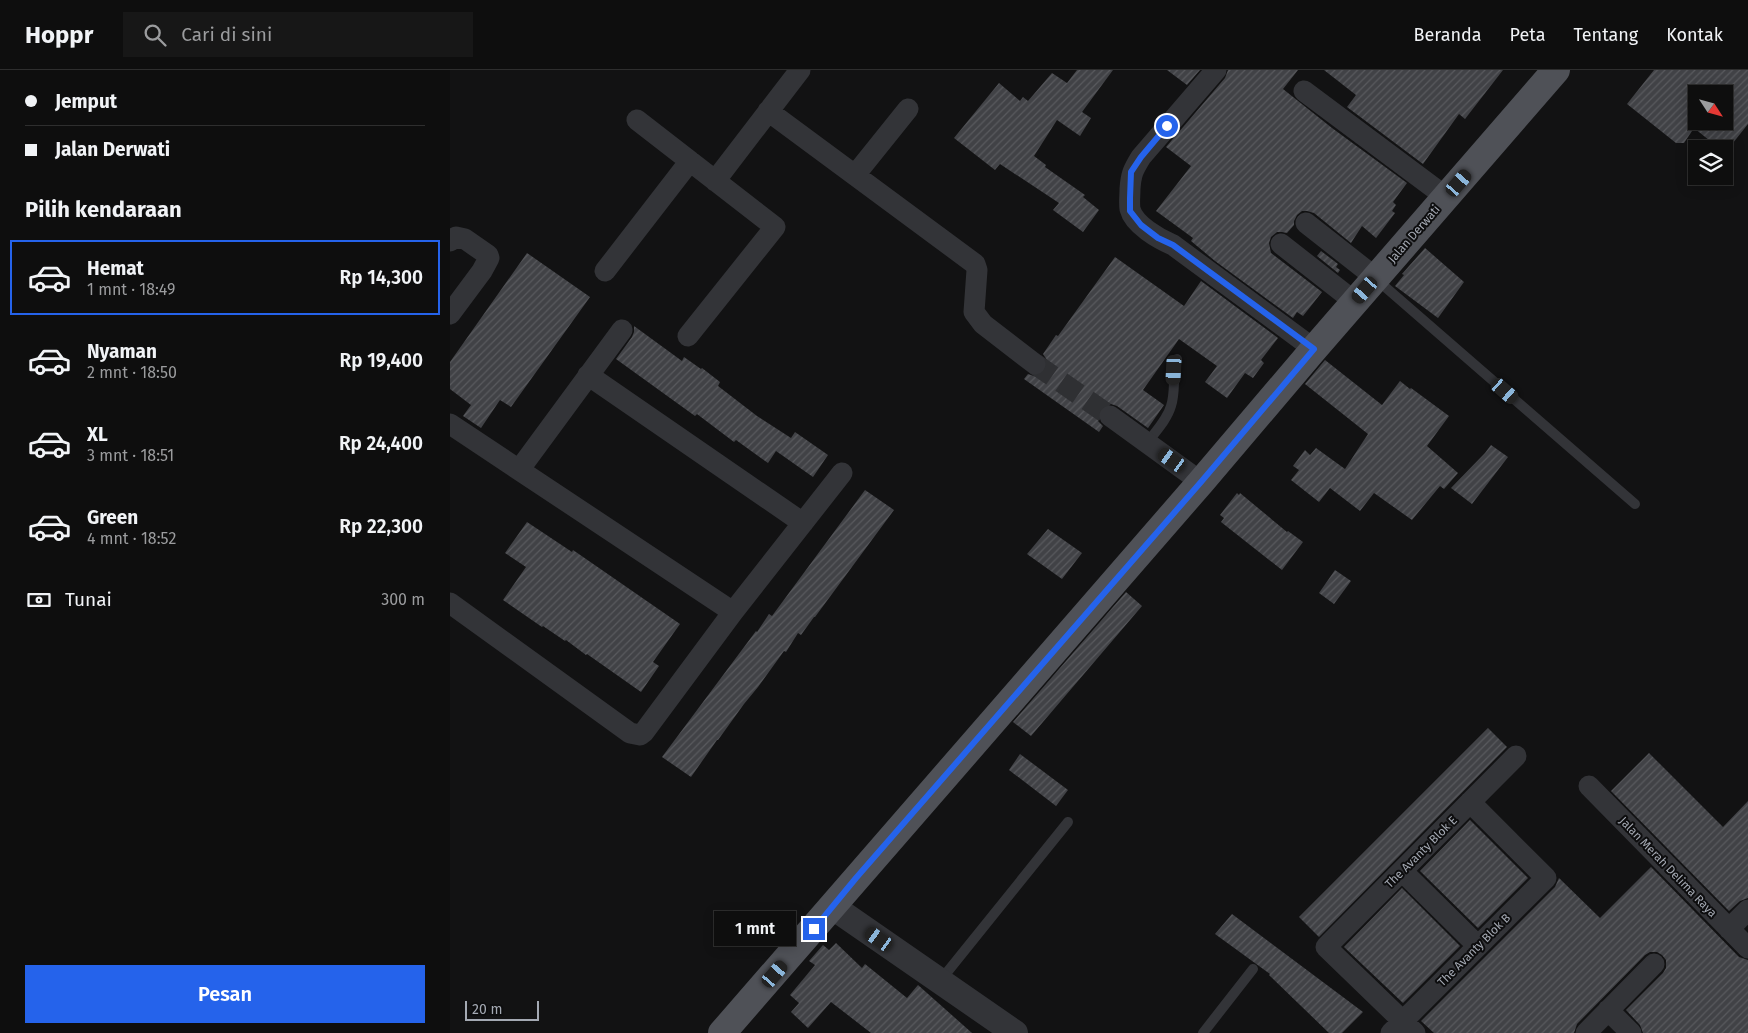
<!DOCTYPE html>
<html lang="id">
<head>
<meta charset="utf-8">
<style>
  body { margin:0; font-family:"Fira Sans",sans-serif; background:#171717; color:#f1f3f6; height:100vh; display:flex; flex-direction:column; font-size:19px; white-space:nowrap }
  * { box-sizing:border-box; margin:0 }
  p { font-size:16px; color:#9b9c9e }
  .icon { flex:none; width:28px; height:28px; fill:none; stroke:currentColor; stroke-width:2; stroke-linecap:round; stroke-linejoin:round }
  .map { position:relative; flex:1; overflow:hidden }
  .sheet { display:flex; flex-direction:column; background:#0e0e0e; width:450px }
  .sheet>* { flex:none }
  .banner { display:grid; align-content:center; height:110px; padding:0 25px; background:#0e0e0e }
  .needle { width:32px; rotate:126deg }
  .tools { position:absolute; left:1238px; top:15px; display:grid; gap:10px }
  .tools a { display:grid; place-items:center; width:45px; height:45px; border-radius:0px; background:#0e0e0e; box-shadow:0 2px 12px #0003,0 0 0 1px #2e2e2e; font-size:25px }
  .scale { position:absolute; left:15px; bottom:12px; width:74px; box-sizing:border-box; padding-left:5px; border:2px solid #a4a9b3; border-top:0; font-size:14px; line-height:18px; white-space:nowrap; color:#a4a9b3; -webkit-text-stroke:4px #0d0d0e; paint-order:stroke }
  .end { position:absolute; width:22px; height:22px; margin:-11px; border:6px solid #2563eb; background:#fff; box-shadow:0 0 0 2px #fff }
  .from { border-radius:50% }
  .bubble { position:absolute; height:35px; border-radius:0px; background:#0e0e0e; box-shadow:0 2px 12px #0003,0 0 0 1px #2e2e2e; font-size:16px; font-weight:600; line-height:35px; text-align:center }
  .car { position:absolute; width:15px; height:30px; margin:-15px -8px; border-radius:6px; box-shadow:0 0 4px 1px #0007; background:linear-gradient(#222 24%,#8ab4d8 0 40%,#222 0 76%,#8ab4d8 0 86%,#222 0) }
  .banner b { display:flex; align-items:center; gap:18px; height:48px; font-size:19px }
  .banner b+b { border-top:1px solid #2e2e2e }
  .banner i { width:12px; height:12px; background:#f1f3f6 }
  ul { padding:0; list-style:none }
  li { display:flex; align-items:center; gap:15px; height:75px; margin:0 10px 8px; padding:0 15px; border:2px solid transparent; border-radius:0px }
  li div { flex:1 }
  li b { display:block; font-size:19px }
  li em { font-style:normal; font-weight:600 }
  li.on { border-color:#2563eb }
  li>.icon { width:45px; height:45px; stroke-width:1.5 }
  h2 { padding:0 25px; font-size:22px; line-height:60px }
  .pay { display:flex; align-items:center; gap:12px; height:55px; padding:0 25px; font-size:19px }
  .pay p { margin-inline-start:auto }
  .action { display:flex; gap:10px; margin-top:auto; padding:10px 25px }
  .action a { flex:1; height:58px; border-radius:0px; background:#2563eb; color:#fff; font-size:20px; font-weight:600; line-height:58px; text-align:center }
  header { display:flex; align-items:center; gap:30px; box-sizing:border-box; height:70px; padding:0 25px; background:#0e0e0e; border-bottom:1px solid #2e2e2e }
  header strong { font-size:24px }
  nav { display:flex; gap:28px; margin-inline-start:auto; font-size:18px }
  .search { width:350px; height:45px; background:#171717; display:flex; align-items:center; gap:12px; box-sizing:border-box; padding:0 18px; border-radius:0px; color:#9b9c9e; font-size:19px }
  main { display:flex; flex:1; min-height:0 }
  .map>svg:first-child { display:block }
</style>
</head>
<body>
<header>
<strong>Hoppr</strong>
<div class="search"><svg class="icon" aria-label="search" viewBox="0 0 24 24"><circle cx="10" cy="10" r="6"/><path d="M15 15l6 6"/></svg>Cari di sini</div>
<nav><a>Beranda</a><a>Peta</a><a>Tentang</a><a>Kontak</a></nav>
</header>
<main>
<section class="sheet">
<div class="banner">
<b><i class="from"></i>Jemput</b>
<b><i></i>Jalan Derwati</b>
</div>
<h2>Pilih kendaraan</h2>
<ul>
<li class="on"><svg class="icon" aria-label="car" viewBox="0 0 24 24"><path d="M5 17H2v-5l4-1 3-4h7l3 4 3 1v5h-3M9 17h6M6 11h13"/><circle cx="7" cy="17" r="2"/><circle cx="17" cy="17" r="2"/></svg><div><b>Hemat</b><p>1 mnt · 18:49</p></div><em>Rp 14,300</em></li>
<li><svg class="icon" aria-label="car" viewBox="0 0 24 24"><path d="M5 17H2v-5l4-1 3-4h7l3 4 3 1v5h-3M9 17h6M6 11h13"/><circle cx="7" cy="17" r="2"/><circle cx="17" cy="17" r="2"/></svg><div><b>Nyaman</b><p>2 mnt · 18:50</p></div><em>Rp 19,400</em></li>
<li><svg class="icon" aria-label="car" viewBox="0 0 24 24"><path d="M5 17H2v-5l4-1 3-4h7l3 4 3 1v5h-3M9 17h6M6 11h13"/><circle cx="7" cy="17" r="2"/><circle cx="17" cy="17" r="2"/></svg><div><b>XL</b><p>3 mnt · 18:51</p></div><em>Rp 24,400</em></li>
<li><svg class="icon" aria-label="car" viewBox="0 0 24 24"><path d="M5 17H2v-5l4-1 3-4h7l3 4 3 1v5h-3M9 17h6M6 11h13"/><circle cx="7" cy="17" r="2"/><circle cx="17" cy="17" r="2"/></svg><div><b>Green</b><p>4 mnt · 18:52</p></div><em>Rp 22,300</em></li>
</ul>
<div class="pay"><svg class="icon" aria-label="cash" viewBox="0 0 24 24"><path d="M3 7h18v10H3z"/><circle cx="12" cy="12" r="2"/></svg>Tunai<p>300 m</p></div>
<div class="action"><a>Pesan</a></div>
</section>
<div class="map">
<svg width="1298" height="963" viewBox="0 0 1298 963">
  <defs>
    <pattern id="building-hatch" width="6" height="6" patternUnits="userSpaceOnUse" patternTransform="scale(1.25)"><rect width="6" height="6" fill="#414246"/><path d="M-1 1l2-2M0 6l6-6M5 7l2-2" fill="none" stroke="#595a5e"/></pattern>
  </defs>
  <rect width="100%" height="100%" fill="#121213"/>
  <path fill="url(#building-hatch)" fill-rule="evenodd" d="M627 0H663L632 42 641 48 630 66 607 50 584 86 596 95 595 97 635 125 633 127 649 140 633 162 603 140 609 133 550 94 545 100 504 68 549 13 570 31 573 27 578 31 602 3 617 13Z
    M717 0H750L737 15Z
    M778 0H848L833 19 882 58 957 113 943 132 946 135 942 141 945 143 926 168 912 156 901 173 864 143 857 141H852L847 145 844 151V155L837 163 832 162H827L821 167 819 173 821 183 872 222 853 246 847 242 843 248 765 191 741 171 743 168 706 141 741 96 716 77 775 8Z
    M874 0H1053L1015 49 1009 44 973 94 897 37 906 25Z
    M1204 0H1298V54L1275 83 1274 79H1270L1244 58 1234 73H1226L1177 34ZM1246 24H1274V51H1246Z
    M975 178 1014 212 988 248 945 216 954 205 952 204Z
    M871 181 888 194 886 197 890 200 888 203 867 186Z
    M77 183 140 227 61 337 50 330 31 358 13 346 21 335 0 319V292Z
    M665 187 734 236 751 211 828 268 811 290 814 293 803 308 795 303 777 328 755 312 767 296 729 269 693 320 714 335 698 358 667 336 661 334 654 335 650 339 648 345V351L653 356 649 362 574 309 578 304 584 306H589L595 301 597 296V290L593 284 606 265 608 266Z
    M184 256 232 291 234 287 251 299 252 298 270 312 268 316 307 346 341 368 345 362 378 385 363 407 326 381 318 393 286 370 284 372 247 344 245 346 166 289 182 267 184 262Z
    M875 290 932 335 950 311 960 319 961 318 999 346 977 376 1008 403 994 419 990 416 962 450 924 423 910 441 880 418 869 432 841 410 849 400 843 396 855 380 860 385 866 378 895 399 918 364 855 314Z
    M1041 375 1058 387 1022 434 1001 418 1035 383Z
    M415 420 444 440 365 547H364L351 565 348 563 336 582 334 581 308 617 294 634 268 670H267L241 707 212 687 306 561 307 562 319 544 322 546Z
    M787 423 789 425 790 423 837 462 838 461 853 472 832 500 771 452 774 448 770 445Z
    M77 452 122 482 123 480 230 554 203 592 209 596 191 622 137 584 136 585 116 570 115 571 93 556 92 557 53 530 76 497 55 483Z
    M598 459 632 483 612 509 577 484Z
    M885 500 901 511 884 534 869 523Z
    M676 522 692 536 581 666 563 652Z
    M1038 658 1057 677 869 867 849 847Z
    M1199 683 1273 757 1298 731V828L1290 831 1279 841 1161 721Z
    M570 684 618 720 606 736 559 700Z
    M1020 750 1078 808 1028 858 970 801Z
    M1201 797 1289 887 1298 890V963H1193L1190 955 1176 940 1213 903 1216 898V890L1212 885 1207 882H1200L1195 885 1127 954 1124 963H984L971 951 1105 817 1109 808 1150 848Z
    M952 818 1010 876 953 933 894 877Z
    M782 844 913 942 892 963H879L819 905 820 904 765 864Z
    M386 873 412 898 415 894 457 928 468 915 522 963H421L381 932 358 958 341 942 349 933 340 925 365 895 359 891 373 875 379 880Z"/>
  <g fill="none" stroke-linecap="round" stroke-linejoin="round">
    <path stroke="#2f3033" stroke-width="21" stroke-dasharray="21 11" stroke-linecap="butt" d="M585 294 660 346"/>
    <path stroke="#333438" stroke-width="10" d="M926 209 1185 434
      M697 373C705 362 717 350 721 336 726 321 722 305 727 289
      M490 911 618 752
      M753 963 803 899"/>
    <path stroke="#333438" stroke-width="21" d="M766 0 691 87C683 100 681 104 680 119 680 126 679 132 680 139 684 155 709 169 723 175L864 279
      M854 21 996 127
      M318 41 525 194 527 200 524 242 533 254 585 294
      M187 50 325 157 238 266
      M405 105 458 39
      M265 111 350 0
      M856 153 926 208
      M0 171 6 167 15 169 38 185 39 188 32 201 0 244
      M831 174 905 232
      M155 201 240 91
      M138 305 353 453
      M660 346 751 412
      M0 354 283 542
      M69 400 172 260
      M0 533 180 663 190 665 194 662 283 542 392 403
      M1139 716 1298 878
      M952 801 1028 876
      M1279 859 1298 840
      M1158 940 1181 963
      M941 963 1096 808 1020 732
      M965 963 876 877 1066 686
      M1136 963 1204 894"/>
    <path stroke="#333438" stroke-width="26" d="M383 837 565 963"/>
    <path stroke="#4f5157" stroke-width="28" d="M272 963 751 412 864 279 1106 0"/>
  </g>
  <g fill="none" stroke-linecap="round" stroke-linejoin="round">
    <path stroke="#2563eb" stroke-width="6" d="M364 859 406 808 751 412 864 279 723 175 708 168 691 155 680 141V128L681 102 691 87 717 56"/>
  </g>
  <g text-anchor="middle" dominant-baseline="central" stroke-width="4" stroke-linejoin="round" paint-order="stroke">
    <g font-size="12" fill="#a4a9b3" stroke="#0d0d0e">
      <text transform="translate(964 164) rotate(-49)">Jalan Derwati</text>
      <text transform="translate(971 782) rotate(-45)">The Avanty Blok E</text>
      <text transform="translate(1218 797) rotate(46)">Jalan Merah Delima Raya</text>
      <text transform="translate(1024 880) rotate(-45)">The Avanty Blok B</text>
    </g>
  </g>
</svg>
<div class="tools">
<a><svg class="needle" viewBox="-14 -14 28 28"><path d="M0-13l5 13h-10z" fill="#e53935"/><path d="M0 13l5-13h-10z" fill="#9b9c9e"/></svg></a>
<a><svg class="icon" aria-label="layers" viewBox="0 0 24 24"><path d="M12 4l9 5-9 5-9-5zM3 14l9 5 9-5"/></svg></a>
</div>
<div class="scale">20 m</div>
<i class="end from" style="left:717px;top:56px"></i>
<i class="end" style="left:364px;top:859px"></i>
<div class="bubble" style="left:264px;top:841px;width:82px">1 mnt</div>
<i class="car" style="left:1009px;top:113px;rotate:41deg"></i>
<i class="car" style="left:915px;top:220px;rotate:221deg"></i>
<i class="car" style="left:724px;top:300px;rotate:183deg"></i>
<i class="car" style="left:1055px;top:321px;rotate:131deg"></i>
<i class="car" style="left:722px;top:390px;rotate:305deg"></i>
<i class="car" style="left:429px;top:869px;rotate:305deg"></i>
<i class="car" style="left:325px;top:904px;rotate:41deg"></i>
</div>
</main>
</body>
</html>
